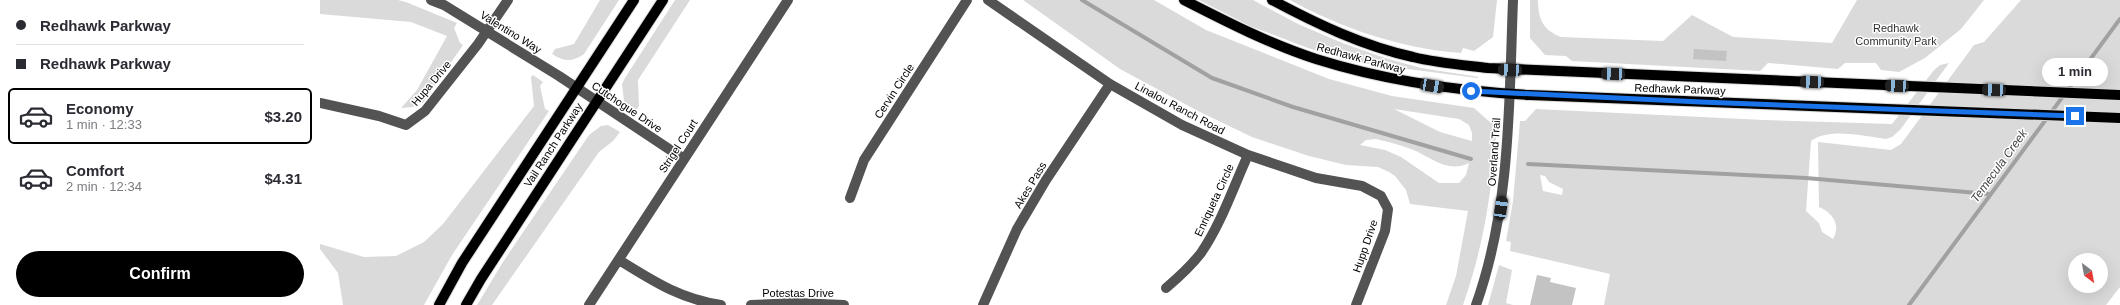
<!DOCTYPE html>
<html lang="en">
<head>
<meta charset="utf-8">
<style>
  body { margin:0; font-family:Helvetica,sans-serif; background:#f2f2f3; color:#2b2b33; height:100vh; display:flex; flex-direction:column; font-size:15px; white-space:nowrap }
  * { box-sizing:border-box; margin:0 }
  p { font-size:13px; color:#7c7c81 }
  .icon { flex:none; width:22px; height:22px; fill:none; stroke:currentColor; stroke-width:2; stroke-linecap:round; stroke-linejoin:round }
  .map { position:relative; flex:1; overflow:hidden }
  .sheet { display:flex; flex-direction:column; background:#fff; width:320px }
  .sheet>* { flex:none }
  .guide { display:grid; align-content:center; height:88px; padding:0 16px; background:#fff }
  .needle { width:26px; rotate:149deg }
  .controls { position:absolute; left:1748px; top:253px; display:grid; gap:8px }
  .controls a { display:grid; place-items:center; width:40px; height:40px; border-radius:50%; background:#fff; box-shadow:0 4px 16px #0002; font-size:20px }
  .end { position:absolute; width:18px; height:18px; margin:-9px; border:5px solid #1a73e8; background:#fff; box-shadow:0 0 0 2px #fff }
  .from { border-radius:50% }
  .bubble { position:absolute; height:28px; border-radius:14px; background:#fff; box-shadow:0 4px 16px #0002; font-size:13px; font-weight:600; line-height:28px; text-align:center }
  .car { position:absolute; width:12px; height:24px; margin:-12px -6px; border-radius:5px; box-shadow:0 0 3px 1px #0007; background:linear-gradient(#222 24%,#8ab4d8 0 40%,#222 0 76%,#8ab4d8 0 86%,#222 0) }
  .guide b { display:flex; align-items:center; gap:14px; height:38px; font-size:15px }
  .guide b+b { border-top:1px solid #e1e1e2 }
  .guide i { width:10px; height:10px; background:#2b2b33 }
  ul { padding:0; list-style:none }
  li { display:flex; align-items:center; gap:12px; height:56px; margin:0 8px 6px; padding:0 8px; border:2px solid transparent; border-radius:6px }
  li div { flex:1 }
  li b { display:block; font-size:15px }
  li em { font-style:normal; font-weight:600 }
  li.current { border-color:#000 }
  li>.icon { width:36px; height:36px; stroke-width:1.5 }
  .action { display:flex; gap:8px; margin-top:auto; padding:8px 16px }
  .action a { flex:1; height:46px; border-radius:24px; background:#000; color:#fff; font-size:16px; font-weight:600; line-height:46px; text-align:center }
  main { display:flex; flex:1; min-height:0 }
  .map>svg:first-child { display:block }
</style>
</head>
<body>
<main>
<section class="sheet">
<div class="guide">
<b><i class="from"></i>Redhawk Parkway</b>
<b><i></i>Redhawk Parkway</b>
</div>
<ul>
<li class="current"><svg class="icon" aria-label="car" viewBox="0 0 24 24"><path d="M5 17H2v-5l4-1 3-4h7l3 4 3 1v5h-3M9 17h6M6 11h13"/><circle cx="7" cy="17" r="2"/><circle cx="17" cy="17" r="2"/></svg><div><b>Economy</b><p>1 min · 12:33</p></div><em>$3.20</em></li>
<li><svg class="icon" aria-label="car" viewBox="0 0 24 24"><path d="M5 17H2v-5l4-1 3-4h7l3 4 3 1v5h-3M9 17h6M6 11h13"/><circle cx="7" cy="17" r="2"/><circle cx="17" cy="17" r="2"/></svg><div><b>Comfort</b><p>2 min · 12:34</p></div><em>$4.31</em></li>
</ul>
<div class="action"><a>Confirm</a></div>
</section>
<div class="map">
<svg width="1800" height="305" viewBox="0 0 1800 305">
  <rect width="100%" height="100%" fill="#fff"/>
  <path fill="#dadada" fill-rule="evenodd" d="M0 0H78L86 2 137 23 134 28 140 43 143 45 103 103 99 102 93 107 81 108 97 90 127 36 91 22 0 14Z
    M280 0H299L264 54C252 62 245 62 232 54L235 49 254 44Z
    M355 0H370L318 80 319 106 315 112 304 101 302 84 305 78Z
    M703 0H834L886 30 1009 79 1072 96 1154 108 1171 123H1177C1172 189 1165 242 1143 305H1126L1136 276 1148 211 1090 204 1086 190 1075 176 1069 172 1058 167 1026 165 989 156 932 137 878 111 800 69ZM1074 109 1139 119 1149 125 1152 133V141L1120 132ZM1056 139C1069 142 1084 146 1096 151 1113 159 1129 173 1149 163L1146 175 1139 183H1119L1081 157 1065 150 1040 145 1046 140Z
    M879 0H933L978 24 1025 44 1065 58 1101 68 1159 77 1157 78 1034 62 988 48 930 26Z
    M970 0H1177L1173 37 1154 51 1143 48 1141 53C1082 49 1021 28 970 0Z
    M1210 0H1218C1218 19 1223 30 1241 37L1343 41 1372 15 1413 37 1512 43 1537 0H1664L1641 29 1605 58 1579 72 1561 70 1556 63H1525L1518 69 1448 63 1440 71 1252 61 1246 56 1225 55 1210 38Z
    M1701 0H1800V287L1786 305H1284L1290 274 1190 251 1191 242 1186 241 1193 201 1200 121H1205L1216 109 1444 120 1572 124 1614 70 1620 65 1629 63 1580 130 1572 137 1566 139C1545 136 1508 127 1491 141L1486 211 1499 223 1502 232 1513 239C1521 225 1513 213 1499 207L1498 142 1571 150 1581 144 1654 45 1664 42ZM1220 175 1225 176 1229 182 1243 189 1242 195 1223 191ZM1755 260H1781V286H1755Z
    M213 75 223 82 220 86 225 109 229 111 132 255 104 305H23L18 273 0 249V244L44 257 76 256 104 242 123 224 214 106 211 77Z
    M288 125 300 132 293 141 279 152 172 305H157L183 262 269 135 281 126Z
    M1179 265 1192 270 1186 303 1193 305H1168Z"/>
  <g fill="none" stroke-linecap="round" stroke-linejoin="round">
    <path stroke="#a1a1a1" stroke-width="4" d="M762 0 892 78 973 107 1151 159
      M1208 164 1486 178 1669 194
      M1589 305 1800 19"/>
  </g>
  <path fill="#c3c3c3" d="M1374 49 1407 51 1406 61 1373 59Z
    M1217 275 1231 278 1230 282 1256 288 1252 305H1210Z"/>
  <g fill="none" stroke-linecap="round" stroke-linejoin="round">
    <defs>
      <path id="major" d="M864 0C907 22 950 44 996 59 1066 81 1137 91 1210 95L1800 118
        M952 0C997 24 1043 46 1093 57 1117 63 1143 65 1168 68L1800 95
        M119 305 142 263 314 0
        M146 305 161 279 343 0"/>
    </defs>
    <use href="#major" stroke="#dbdbdb" stroke-width="12"/>
    <path stroke="#535353" stroke-width="10" d="M111 0 124 5 239 76 364 159
      M668 0 790 84 862 125 928 155 996 178 1042 186 1061 196 1068 209 1065 231 1036 305
      M0 103 59 116 86 125 105 111 158 44 188 0
      M530 198 544 160 647 0
      M299 260C333 281 360 299 401 305
      M846 288C859 277 871 266 881 253 901 224 913 188 928 155
      M269 305 468 0
      M431 305 477 303 524 305
      M663 305 697 229 726 180 790 84
      M1156 305C1191 207 1189 103 1193 0"/>
    <use href="#major" stroke="#000" stroke-width="10"/>
  </g>
  <g fill="none" stroke-linecap="round" stroke-linejoin="round">
    <path stroke="#1a73e8" stroke-width="5" d="M1151 91 1381 102 1755 116"/>
  </g>
  <g text-anchor="middle" dominant-baseline="central" stroke-width="3" stroke-linejoin="round" paint-order="stroke">
    <g font-size="11" fill="#313131" stroke="#fff">
      <text x="1576" y="28">Redhawk<tspan x="1576" dy="13">Community Park</tspan></text>
    </g>
    <g font-size="11" fill="#000" stroke="#fff">
      <text transform="translate(191 32) rotate(32)">Valentino Way</text>
      <text transform="translate(1041 58) rotate(15)">Redhawk Parkway</text>
      <text transform="translate(111 83) rotate(-50)">Hupa Drive</text>
      <text transform="translate(1360 89) rotate(2)">Redhawk Parkway</text>
      <text transform="translate(574 91) rotate(-57)">Cervin Circle</text>
      <text transform="translate(307 107) rotate(34)">Cutchogue Drive</text>
      <text transform="translate(860 108) rotate(28)">Linalou Ranch Road</text>
      <text transform="translate(233 145) rotate(-57)">Vail Ranch Parkway</text>
      <text transform="translate(358 146) rotate(-57)">Strigel Court</text>
      <text transform="translate(1174 152) rotate(-86)">Overland Trail</text>
      <text transform="translate(710 185) rotate(-59)">Akes Pass</text>
      <text transform="translate(894 200) rotate(-65)">Enriqueta Circle</text>
      <text transform="translate(1045 246) rotate(-71)">Hupp Drive</text>
      <text x="478" y="293">Potestas Drive</text>
    </g>
    <g font-size="12" font-style="italic" fill="#424242" stroke="#fff">
      <text transform="translate(1679 166) rotate(-54)">Temecula Creek</text>
    </g>
  </g>
</svg>
<div class="controls">
<a><svg class="needle" viewBox="-14 -14 28 28"><path d="M0-13l5 13h-10z" fill="#e53935"/><path d="M0 13l5-13h-10z" fill="#7c7c81"/></svg></a>
</div>
<i class="end from" style="left:1151px;top:91px"></i>
<i class="end" style="left:1755px;top:116px"></i>
<div class="bubble" style="left:1722px;top:58px;width:66px">1 min</div>
<i class="car" style="left:1190px;top:70px;rotate:273deg"></i>
<i class="car" style="left:1293px;top:74px;rotate:272deg"></i>
<i class="car" style="left:1492px;top:82px;rotate:272deg"></i>
<i class="car" style="left:1112px;top:86px;rotate:100deg"></i>
<i class="car" style="left:1577px;top:86px;rotate:273deg"></i>
<i class="car" style="left:1674px;top:90px;rotate:272deg"></i>
<i class="car" style="left:1181px;top:208px;rotate:8deg"></i>
</div>
</main>
</body>
</html>
